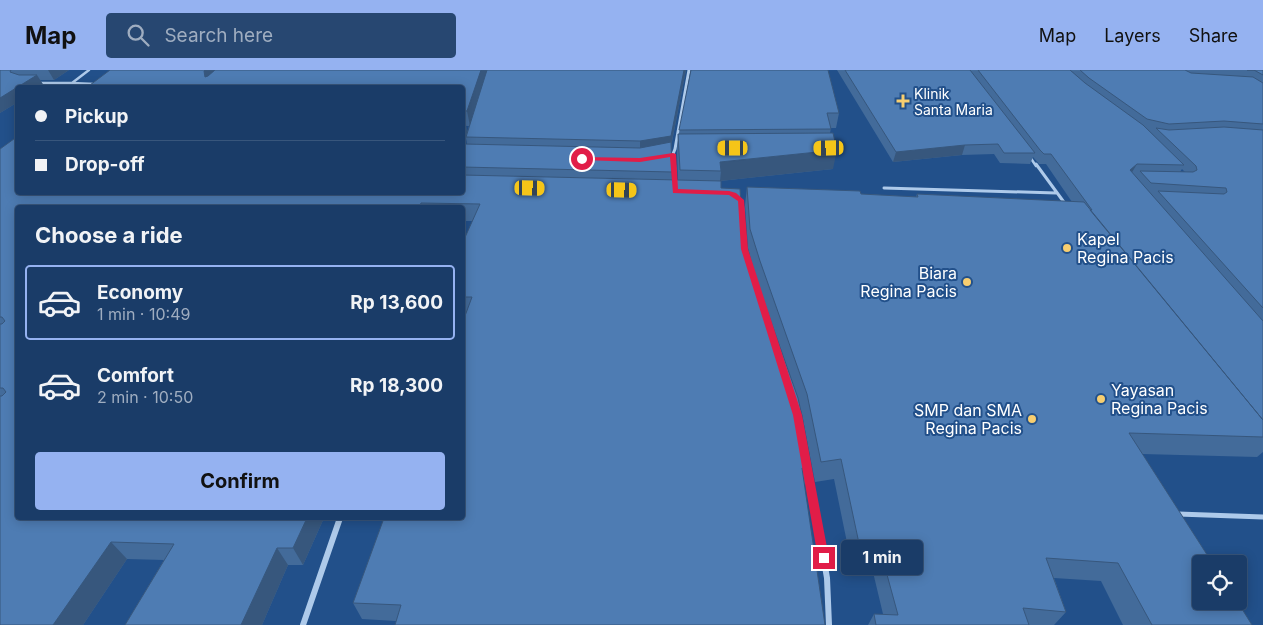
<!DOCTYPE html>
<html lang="en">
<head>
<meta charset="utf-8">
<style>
  body { margin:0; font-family:Inter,sans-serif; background:#274771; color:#f1f3f6; height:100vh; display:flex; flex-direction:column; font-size:19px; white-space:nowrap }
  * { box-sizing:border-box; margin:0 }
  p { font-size:16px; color:#9fadc0 }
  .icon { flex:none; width:28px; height:28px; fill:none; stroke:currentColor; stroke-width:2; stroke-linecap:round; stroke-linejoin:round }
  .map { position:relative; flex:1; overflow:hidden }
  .sheet { position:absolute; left:15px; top:135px; width:450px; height:315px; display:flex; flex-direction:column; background:#1a3c68; border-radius:5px; box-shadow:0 2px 12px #0003,0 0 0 1px #38567c }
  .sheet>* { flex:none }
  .guide { position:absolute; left:15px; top:15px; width:450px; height:110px; border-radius:5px; box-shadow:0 2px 12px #0003,0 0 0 1px #38567c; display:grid; align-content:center; height:110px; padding:0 20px; background:#1a3c68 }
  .tools { position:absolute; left:1192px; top:485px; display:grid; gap:10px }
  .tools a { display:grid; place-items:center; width:55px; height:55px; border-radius:5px; background:#1a3c68; box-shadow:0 2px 12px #0003,0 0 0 1px #38567c; font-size:25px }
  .end { position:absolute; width:22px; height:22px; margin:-11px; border:6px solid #e11d48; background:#fff; box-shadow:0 0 0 2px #fff }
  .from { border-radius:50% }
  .bubble { position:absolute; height:35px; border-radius:5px; background:#1a3c68; box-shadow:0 2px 12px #0003,0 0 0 1px #38567c; font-size:16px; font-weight:700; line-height:35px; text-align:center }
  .car { position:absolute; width:15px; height:30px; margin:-15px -8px; border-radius:6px; box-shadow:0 0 4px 1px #0007; background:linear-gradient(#f5c518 24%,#345 0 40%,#f5c518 0 76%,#345 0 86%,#f5c518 0) }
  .guide b { display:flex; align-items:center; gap:18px; height:48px; font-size:19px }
  .guide b+b { border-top:1px solid #38567c }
  .guide i { width:12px; height:12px; background:#f1f3f6 }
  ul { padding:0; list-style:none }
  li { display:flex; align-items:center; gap:15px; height:75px; margin:0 10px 8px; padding:0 10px; border:2px solid transparent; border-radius:5px }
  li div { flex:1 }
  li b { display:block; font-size:19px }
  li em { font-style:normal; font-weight:700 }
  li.active { border-color:#95b2f1 }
  li>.icon { width:45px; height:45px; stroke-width:1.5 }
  h2 { padding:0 20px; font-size:22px; line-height:60px }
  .button { display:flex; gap:10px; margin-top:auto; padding:10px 20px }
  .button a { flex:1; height:58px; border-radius:5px; background:#95b2f1; color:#111; font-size:20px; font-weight:700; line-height:58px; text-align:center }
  header { display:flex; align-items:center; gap:30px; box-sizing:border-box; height:70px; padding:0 25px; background:#95b2f1; color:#111 }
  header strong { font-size:24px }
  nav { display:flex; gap:28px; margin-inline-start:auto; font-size:18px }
  .search { width:350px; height:45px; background:#274771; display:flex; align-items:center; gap:12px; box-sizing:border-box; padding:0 18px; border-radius:5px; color:#9fadc0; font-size:19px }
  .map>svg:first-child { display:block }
</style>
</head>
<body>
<header>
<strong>Map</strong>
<div class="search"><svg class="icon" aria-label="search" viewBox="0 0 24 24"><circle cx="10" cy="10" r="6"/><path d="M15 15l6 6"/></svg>Search here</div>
<nav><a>Map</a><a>Layers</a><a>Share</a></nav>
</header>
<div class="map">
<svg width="1263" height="555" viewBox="0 0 1263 555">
  <rect width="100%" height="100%" fill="#22508a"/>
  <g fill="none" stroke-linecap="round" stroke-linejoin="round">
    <path stroke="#aecaea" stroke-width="2.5" d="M89 0 72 13 95 14
      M38 13H72
      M1030 87 1036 96"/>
    <path stroke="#aecaea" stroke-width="3" d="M1036 94 1066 135
      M884 118 1056 123"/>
    <path stroke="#aecaea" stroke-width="5" d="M1178 444 1263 447"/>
    <path stroke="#aecaea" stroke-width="3" d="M673 84 674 96
      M665 87 673 84 675 79 689 0"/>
    <path stroke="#aecaea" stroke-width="4" d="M674 94 675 116
      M737 127 742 135 744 174"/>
    <path stroke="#aecaea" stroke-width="6" d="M808 398 827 508 829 555
      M303 555 340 448"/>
  </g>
  <path fill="#436b9a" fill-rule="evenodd" d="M0 0H69L54 10H40L44 16 41 18H18V32L0 43Z
    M686 0 671 77 672 110H678L677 82 678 64H679L691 0 839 43 836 58H831L830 63 833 99 720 111 721 118 743 163 756 208 748 178 745 135 747 117 916 127 917 124 1072 132 1046 94H1039L1033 87 1030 94 1000 93 994 84 962 85 893 92 837 0H1263V382L1257 387 1142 384 1252 555H1123L1101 511 1054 508 1066 542 1054 555H868L874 544H883L872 498 852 497 834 409 815 412 802 344 800 337 811 396 805 414 396 551 362 549 353 533 462 448V254L466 245H462V174L473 151H462V138H18V448H324L303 495H288L262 555H125L164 490 127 489 83 555H0V79L18 122H462V18ZM466 56H469L467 62ZM466 68 467 74H464ZM1182 99 1185 102H1180Z"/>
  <path fill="#37577d" d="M48 0H69L54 10Z
    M205 0H226L210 16 205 7 204 1Z
    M481 0H488L470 56 467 41Z
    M684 0H686L670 81 640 87V71Z
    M37 5 44 16 41 18H18V32L0 43V28Z
    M465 47 467 62 462 79V54Z
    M965 75 962 85 893 92 896 82Z
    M837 80 833 99 720 111 721 101 720 92Z
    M1137 94 1131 104 1130 100Z
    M441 122H449L445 134Z
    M307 448H324L303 495 293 478Z
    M111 472 127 489 83 555H53Z
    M277 478 288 495 262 555H241Z"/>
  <path fill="#4e7cb3" stroke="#37577d" d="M0 0H11L10 2 19 5H37L0 28Z
    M110 0H205L204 1 205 7 208 6 215 0H481L467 41H462V18H86Z
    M487 0H684L671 66 640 71 466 67Z
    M691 0H828L839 43H827L831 59 679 60Z
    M845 0H970L1035 83H1004L998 74 965 75 896 82Z
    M978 0H1070L1085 13 1143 55 1184 95 1137 94 1130 100 1263 251V350L1090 140H1092L1051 84H1044L1040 80Z
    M1080 0H1185L1191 3 1253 7 1263 13V54L1224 51 1169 54 1147 49 1089 8Z
    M1247 0H1263V5L1254 0Z
    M462 47H465L462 54Z
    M1224 57 1263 60V238L1158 121 1224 124 1227 122 1226 118 1151 113 1140 101 1193 102 1197 100 1196 96 1156 58 1169 60Z
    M833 63 837 80 720 92 721 101 680 100 678 64Z
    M18 66V122H70L74 125 77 122H441V124L445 125 448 122H462V105L721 111V118L740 119 743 163 752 198 798 328 802 346 811 396 802 398 825 555H395L401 535 353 533 384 448H462V428H465L464 422H462V254L472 227H462V174L480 134 421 133 419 138H18V448H307L293 478H277L241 555H125L174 474 111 472 53 555H0V326H2L6 322 3 318H0V254H2L5 251 2 247H0V79Z
    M671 72 672 102 462 97V76L464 74 640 78Z
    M747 117 860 121 861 124 918 127 917 124 1084 132 1263 350V367L1129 363 1213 494H1201V531H1237L1252 555H1152L1118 493 1046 488 1066 542 1023 538 1029 555H876L874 544 898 545 880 479 860 478 841 389 821 392 807 324 760 191 750 159Z"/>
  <path fill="#e11d48" d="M673 83 676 84 678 119 729 121 736 123 744 130 748 179 802 345 829 488 824 493 818 488 793 345 741 179 738 131 729 125 673 123 670 87 640 92 582 90 579 89 582 87 640 88Z"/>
  <g fill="#f7ce70" stroke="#22508a" stroke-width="2">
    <path d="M900.5 23.5h5v5h5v5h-5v5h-5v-5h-5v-5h5z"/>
    <circle cx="1067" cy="178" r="5"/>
    <circle cx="967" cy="212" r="5"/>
    <circle cx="1101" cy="329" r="5"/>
    <circle cx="1032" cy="349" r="5"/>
  </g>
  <g text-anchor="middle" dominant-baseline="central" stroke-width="4" stroke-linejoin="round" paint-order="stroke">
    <g font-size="14" fill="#fff" stroke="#22508a" text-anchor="start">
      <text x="914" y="23">Klinik<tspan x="914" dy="16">Santa Maria</tspan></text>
    </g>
    <g font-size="16" fill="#fff" stroke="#22508a" text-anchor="start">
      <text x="1077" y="169">Kapel<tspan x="1077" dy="18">Regina Pacis</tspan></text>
      <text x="957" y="203" text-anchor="end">Biara<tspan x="957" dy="18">Regina Pacis</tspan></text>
      <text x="1111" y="320">Yayasan<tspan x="1111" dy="18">Regina Pacis</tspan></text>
      <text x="1022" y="340" text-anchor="end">SMP dan SMA<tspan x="1022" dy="18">Regina Pacis</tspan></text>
    </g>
  </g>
</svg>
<div class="tools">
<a><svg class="icon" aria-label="locate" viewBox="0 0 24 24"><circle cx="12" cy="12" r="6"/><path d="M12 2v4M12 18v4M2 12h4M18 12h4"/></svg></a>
</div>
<i class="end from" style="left:582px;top:89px"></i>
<i class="end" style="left:824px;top:488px"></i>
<div class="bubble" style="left:841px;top:470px;width:82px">1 min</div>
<i class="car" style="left:733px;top:78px;rotate:270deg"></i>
<i class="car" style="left:829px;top:78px;rotate:269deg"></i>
<i class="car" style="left:530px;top:118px;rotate:91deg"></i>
<i class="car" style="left:622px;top:120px;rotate:91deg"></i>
<div class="guide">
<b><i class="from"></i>Pickup</b>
<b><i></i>Drop-off</b>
</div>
<section class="sheet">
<h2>Choose a ride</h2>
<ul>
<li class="active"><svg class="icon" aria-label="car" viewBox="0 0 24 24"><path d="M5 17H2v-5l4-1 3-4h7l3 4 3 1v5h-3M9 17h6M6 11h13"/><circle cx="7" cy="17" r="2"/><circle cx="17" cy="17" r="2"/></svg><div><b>Economy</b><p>1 min · 10:49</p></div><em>Rp 13,600</em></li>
<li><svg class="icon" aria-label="car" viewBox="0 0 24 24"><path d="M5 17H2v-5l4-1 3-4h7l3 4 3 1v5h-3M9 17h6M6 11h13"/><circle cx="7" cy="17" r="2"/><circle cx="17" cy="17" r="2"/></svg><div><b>Comfort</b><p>2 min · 10:50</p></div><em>Rp 18,300</em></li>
</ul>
<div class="button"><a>Confirm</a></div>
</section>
</div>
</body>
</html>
